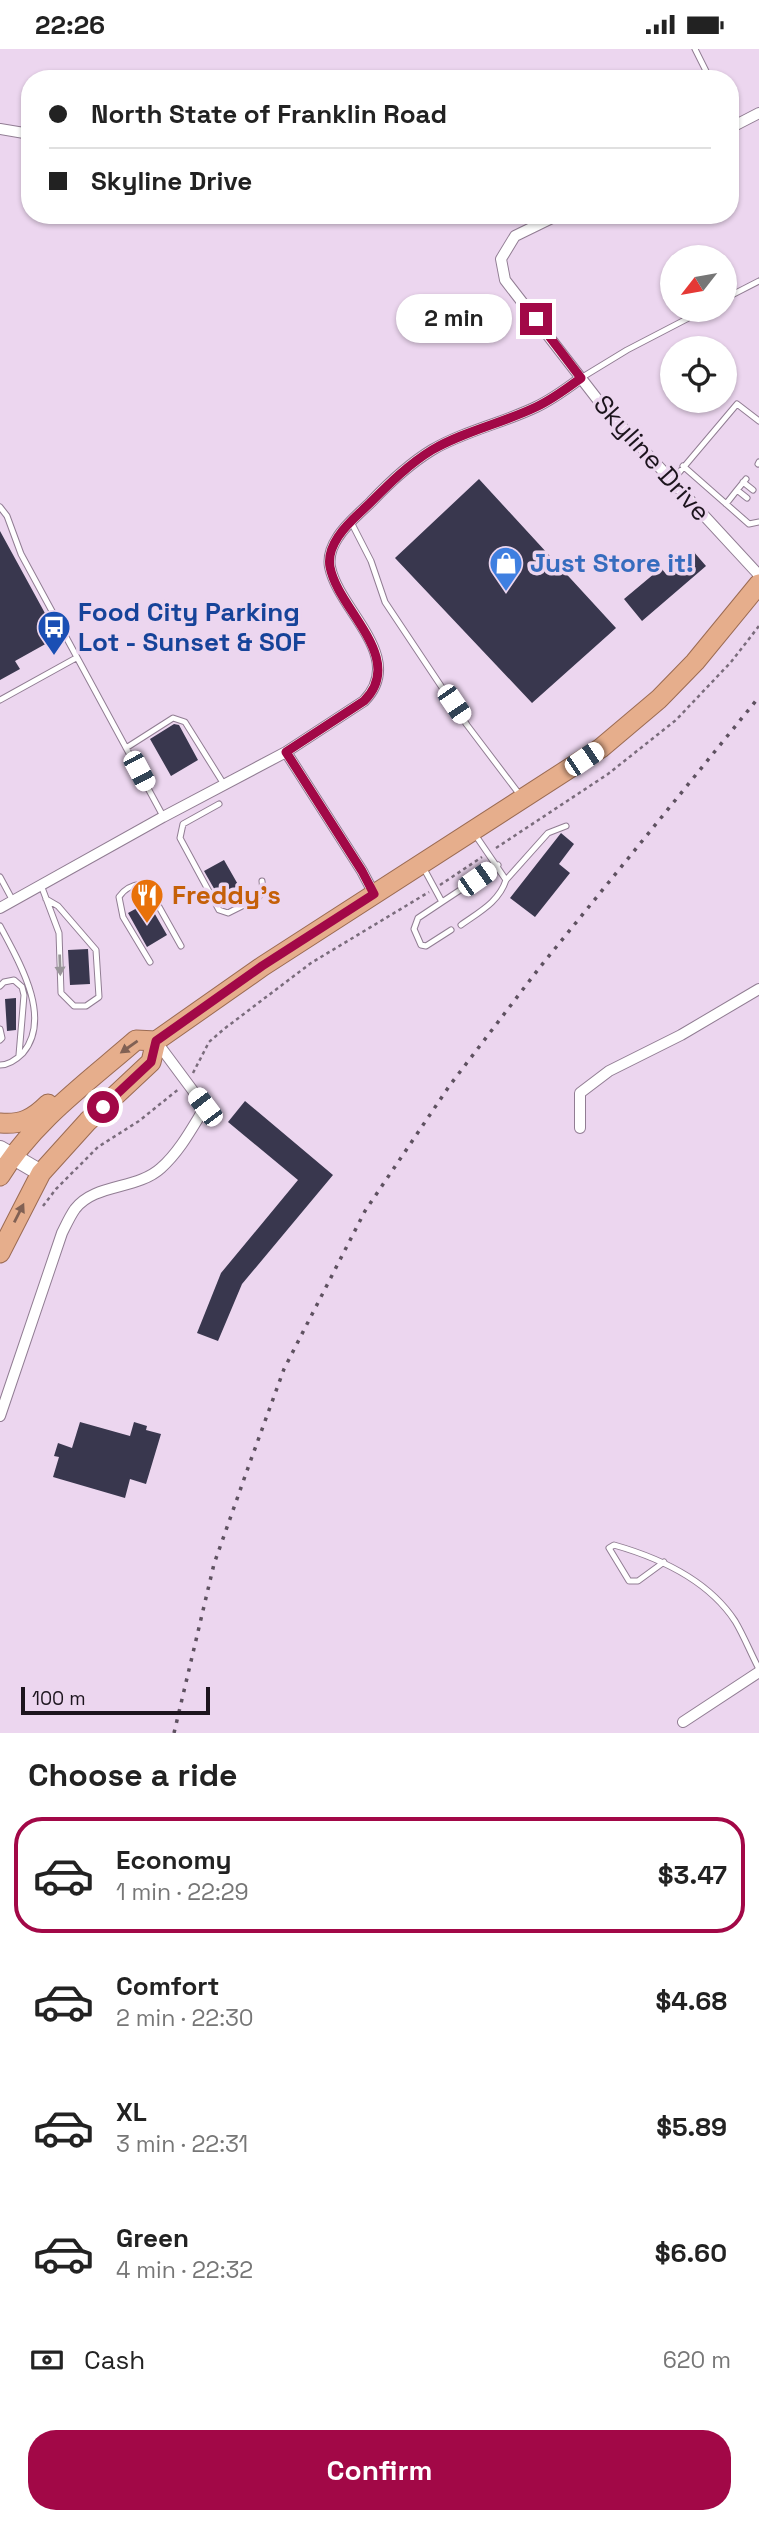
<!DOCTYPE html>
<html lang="en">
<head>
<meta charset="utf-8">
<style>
  body { margin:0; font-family:"Space Grotesk",sans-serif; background:#f6f6f6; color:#222; height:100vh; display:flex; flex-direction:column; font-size:26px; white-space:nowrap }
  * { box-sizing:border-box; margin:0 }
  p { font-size:23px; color:#767676 }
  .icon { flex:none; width:38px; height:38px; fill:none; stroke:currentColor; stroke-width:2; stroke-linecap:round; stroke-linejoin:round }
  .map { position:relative; height:1684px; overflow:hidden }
  .details { display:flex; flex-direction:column; background:#fff; flex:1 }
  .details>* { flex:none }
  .top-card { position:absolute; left:21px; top:21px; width:718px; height:154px; border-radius:28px; box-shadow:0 2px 5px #0004; display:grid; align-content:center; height:154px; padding:0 28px; background:#fff }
  .needle { width:46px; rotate:239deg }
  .buttons { position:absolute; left:660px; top:196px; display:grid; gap:14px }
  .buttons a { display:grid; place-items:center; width:77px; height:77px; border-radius:50%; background:#fff; box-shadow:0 2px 5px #0004; font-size:35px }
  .scale { position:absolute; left:21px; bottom:18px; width:189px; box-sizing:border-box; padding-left:7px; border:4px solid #1c141d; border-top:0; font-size:19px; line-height:24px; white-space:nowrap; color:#1c141d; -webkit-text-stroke:5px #ecd6ef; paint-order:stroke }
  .end { position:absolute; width:32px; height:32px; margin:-16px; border:9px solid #a20847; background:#fff; box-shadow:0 0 0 4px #fff }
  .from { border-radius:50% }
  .bubble { position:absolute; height:49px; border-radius:24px; background:#fff; box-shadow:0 2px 5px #0004; font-size:23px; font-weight:800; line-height:49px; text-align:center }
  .car { position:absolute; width:21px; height:42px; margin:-21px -10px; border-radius:9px; box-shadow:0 0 5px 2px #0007; background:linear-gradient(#fff 24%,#345 0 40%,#fff 0 76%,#345 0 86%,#fff 0) }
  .top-card b { display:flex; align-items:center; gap:24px; height:66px; font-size:26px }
  .top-card b+b { border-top:2px solid #e0e0e0 }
  .top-card i { width:18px; height:18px; background:#222 }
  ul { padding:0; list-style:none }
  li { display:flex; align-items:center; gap:21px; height:116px; margin:0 14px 10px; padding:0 14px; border:4px solid transparent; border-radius:28px }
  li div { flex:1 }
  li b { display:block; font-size:26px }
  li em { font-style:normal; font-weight:800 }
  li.selected { border-color:#a20847 }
  li>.icon { width:63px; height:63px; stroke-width:1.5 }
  h2 { padding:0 28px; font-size:32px; line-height:84px }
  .pay { display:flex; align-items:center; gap:18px; height:77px; padding:0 28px; font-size:26px }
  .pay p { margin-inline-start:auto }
  .action { display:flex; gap:14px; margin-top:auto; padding:14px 28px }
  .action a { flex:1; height:80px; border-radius:28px; background:#a20847; color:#fff; font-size:28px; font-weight:800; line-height:80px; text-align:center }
  .status { display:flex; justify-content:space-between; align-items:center; height:49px; padding:0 35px; background:#fff; direction:ltr }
  .status svg { height:19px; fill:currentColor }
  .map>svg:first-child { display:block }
</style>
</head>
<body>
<div class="status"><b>22:26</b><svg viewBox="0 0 49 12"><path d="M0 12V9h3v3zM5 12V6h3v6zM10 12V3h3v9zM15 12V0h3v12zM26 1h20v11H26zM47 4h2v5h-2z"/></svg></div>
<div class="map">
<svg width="759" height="1684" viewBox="0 0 759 1684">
  <rect width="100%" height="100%" fill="#ecd6ef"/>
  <path fill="#39374e" d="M479 430 616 579 532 654 395 509Z
    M0 482 58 588 15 612 20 620 0 631Z
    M693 502 706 517 642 572 624 550 661 519 666 525Z
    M174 675 179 676 198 711 171 727 150 690Z
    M561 784 574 795 559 815 570 824 535 868 510 849Z
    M224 811 244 846 224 857 204 822Z
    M148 853 167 886 147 898 128 864Z
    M88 900 90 935 70 936 68 901Z
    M16 949V981L7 982 5 950Z
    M245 1052 333 1126 242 1235 218 1292 197 1284 221 1224 298 1131 228 1073Z
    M80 1373 130 1387 134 1373 147 1377 146 1381 161 1385 146 1435 130 1430 125 1449 53 1428 59 1408 54 1407 58 1394 72 1399Z"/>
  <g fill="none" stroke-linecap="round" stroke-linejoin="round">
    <defs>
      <path id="service" d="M695 0 710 30
        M724 250 759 232
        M581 329 627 301 704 261
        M758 415 759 413
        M683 417 749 475 759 473
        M746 430 737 441 747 449
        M672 432 737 355 759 372
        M743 433 753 441
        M726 455 737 441
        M0 458 7 467 21 505 163 767
        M351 473 371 512 385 553 467 676 520 746
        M0 651 76 609
        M126 699 173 669 185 673 225 737
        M219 755 183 775 180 789 219 861 228 864 258 849 263 842 262 832
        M423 818 442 853 418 869 414 880 421 896 426 897 451 881
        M0 828 13 852
        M506 831 548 784 566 777
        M41 836 59 884 61 944 74 957H86L99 948 96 901 58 857 46 850
        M442 853 498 816
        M461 876C479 863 499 853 506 831L474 784
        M0 877C18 911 53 968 23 1004 17 1010 9 1016 0 1016
        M150 913 123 868 119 848C125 839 132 836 142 835L149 840 181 897
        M0 937 4 933 14 931 22 938 24 946 19 1006
        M0 980 2 989 0 991
        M664 1513 638 1532H629L609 1499 614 1496C660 1509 708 1531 735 1572 744 1587 751 1605 759 1620"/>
      <path id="minor" d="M730 79 759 64
        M0 80 30 85
        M558 166 515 187 501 210 505 231 601 355 759 526
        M286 703 362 822 374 845
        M0 859 163 768 286 703 364 652C407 608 339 562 330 518 328 507 332 497 338 488 346 475 360 464 371 453 389 434 409 415 432 401 464 382 503 374 536 358 553 350 566 340 581 329
        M580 1079V1044L609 1022 681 986 759 940
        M0 1367 62 1184C66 1176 70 1167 75 1160 95 1134 137 1141 161 1119 180 1102 192 1079 205 1058L156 992
        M683 1673 759 1623"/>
      <path id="secondary" d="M0 1100 41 1124"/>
      <path id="trunk" d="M0 1074C21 1076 33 1070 48 1055
        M0 1127C32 1073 89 1032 136 991L156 992 263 917 601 699 659 650 695 613 759 535
        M0 1204 41 1124 88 1072 151 1013 156 992"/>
    </defs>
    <use href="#service" stroke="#917d93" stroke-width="7"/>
    <use href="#minor" stroke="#917d93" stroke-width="12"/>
    <use href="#secondary" stroke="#917d93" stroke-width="18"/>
    <use href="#trunk" stroke="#9b6b53" stroke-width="21"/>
    <path stroke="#7a6c7c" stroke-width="2.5" stroke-dasharray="3.5 3.5" stroke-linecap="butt" d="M496 799 608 725 676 671 731 613 759 577
      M440 836 482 808
      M193 1024 209 993 224 980 311 914 429 843
      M43 1157 56 1140 98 1098 139 1072 180 1039"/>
    <use href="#service" stroke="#fff" stroke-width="5"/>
    <use href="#minor" stroke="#fff" stroke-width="10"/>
    <use href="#secondary" stroke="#fff" stroke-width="16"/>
    <use href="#trunk" stroke="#e6ae8c" stroke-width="19"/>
    <path stroke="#5e5160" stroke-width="3.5" stroke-dasharray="3.5 7" stroke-linecap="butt" d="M174 1684 214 1515 249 1416 284 1320 365 1162 450 1036 540 918 759 648"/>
  </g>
  <defs><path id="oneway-solid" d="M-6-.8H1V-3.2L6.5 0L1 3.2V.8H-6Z" transform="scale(1.75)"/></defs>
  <use fill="#999599" href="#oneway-solid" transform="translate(60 916) rotate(88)"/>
  <g fill="#816154">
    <use href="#oneway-solid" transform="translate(129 998) rotate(145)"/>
    <use href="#oneway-solid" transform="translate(19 1164) rotate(-63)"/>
  </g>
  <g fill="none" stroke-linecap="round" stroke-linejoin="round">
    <path stroke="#a20847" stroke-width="9" d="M103 1058 151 1013 156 992 262 917 374 845 362 822 286 703 364 652C407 609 338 561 330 518 328 507 332 497 338 488 346 475 360 464 371 453 390 434 409 415 432 401 464 382 503 374 536 358 553 350 566 340 581 329L536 270"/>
  </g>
  <defs>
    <symbol id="shop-pin" viewBox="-11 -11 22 30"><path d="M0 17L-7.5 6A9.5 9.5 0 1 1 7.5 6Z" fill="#3f7fe0" stroke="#ecd6ef"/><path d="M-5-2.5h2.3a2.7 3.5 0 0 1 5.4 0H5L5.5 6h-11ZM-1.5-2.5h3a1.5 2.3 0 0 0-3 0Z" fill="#fff"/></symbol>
    <symbol id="bus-pin" viewBox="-11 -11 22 30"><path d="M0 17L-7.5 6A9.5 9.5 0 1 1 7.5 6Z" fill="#1a4fb4" stroke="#ecd6ef"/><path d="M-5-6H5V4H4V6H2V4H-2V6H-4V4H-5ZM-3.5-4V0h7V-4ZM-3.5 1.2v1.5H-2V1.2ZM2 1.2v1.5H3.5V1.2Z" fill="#fff"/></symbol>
    <symbol id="restaurant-pin" viewBox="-11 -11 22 30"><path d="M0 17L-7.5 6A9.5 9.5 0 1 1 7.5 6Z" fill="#e8710a" stroke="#ecd6ef"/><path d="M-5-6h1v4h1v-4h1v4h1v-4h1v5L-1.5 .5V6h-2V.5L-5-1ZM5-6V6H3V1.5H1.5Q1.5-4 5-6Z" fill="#fff"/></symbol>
  </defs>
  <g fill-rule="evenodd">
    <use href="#shop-pin" x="487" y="495" width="38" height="52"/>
    <use href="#bus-pin" x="35" y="559" width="38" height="52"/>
    <use href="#restaurant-pin" x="128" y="827" width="38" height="52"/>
  </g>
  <g text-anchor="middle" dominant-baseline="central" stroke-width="7" stroke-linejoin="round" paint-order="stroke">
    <g font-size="26" fill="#1c141d" stroke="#ecd6ef">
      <text transform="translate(652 409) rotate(48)">Skyline Drive</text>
    </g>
    <g font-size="26" font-weight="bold" fill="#366cbe" stroke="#ecd6ef" text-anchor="start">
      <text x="530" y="514">Just Store it!</text>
    </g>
    <g font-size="26" font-weight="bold" fill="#164399" stroke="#ecd6ef" text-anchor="start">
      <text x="78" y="563">Food City Parking<tspan x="78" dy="30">Lot - Sunset &amp; SOF</tspan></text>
    </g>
    <g font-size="26" font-weight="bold" fill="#c56008" stroke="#ecd6ef" text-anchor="start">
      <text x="172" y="846">Freddy's</text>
    </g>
  </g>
</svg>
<div class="buttons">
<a><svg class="needle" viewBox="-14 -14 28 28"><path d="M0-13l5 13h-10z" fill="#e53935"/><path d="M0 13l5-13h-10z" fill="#767676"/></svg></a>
<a><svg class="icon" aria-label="locate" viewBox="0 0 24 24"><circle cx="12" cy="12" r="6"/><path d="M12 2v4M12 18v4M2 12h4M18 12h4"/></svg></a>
</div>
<div class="scale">100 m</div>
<i class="end from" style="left:103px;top:1058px"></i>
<i class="end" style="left:536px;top:270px"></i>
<div class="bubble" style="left:396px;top:245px;width:116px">2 min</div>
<i class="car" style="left:454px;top:655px;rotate:146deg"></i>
<i class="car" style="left:584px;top:710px;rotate:56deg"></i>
<i class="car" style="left:139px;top:722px;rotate:152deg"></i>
<i class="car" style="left:477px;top:830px;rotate:55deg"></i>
<i class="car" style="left:205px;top:1058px;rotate:323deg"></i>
<div class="top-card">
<b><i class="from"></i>North State of Franklin Road</b>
<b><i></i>Skyline Drive</b>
</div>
</div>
<section class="details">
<h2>Choose a ride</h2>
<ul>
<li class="selected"><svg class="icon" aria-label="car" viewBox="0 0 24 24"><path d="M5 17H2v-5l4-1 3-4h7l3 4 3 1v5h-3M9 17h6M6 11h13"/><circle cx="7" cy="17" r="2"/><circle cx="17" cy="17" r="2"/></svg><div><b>Economy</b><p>1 min · 22:29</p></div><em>$3.47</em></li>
<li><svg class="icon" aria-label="car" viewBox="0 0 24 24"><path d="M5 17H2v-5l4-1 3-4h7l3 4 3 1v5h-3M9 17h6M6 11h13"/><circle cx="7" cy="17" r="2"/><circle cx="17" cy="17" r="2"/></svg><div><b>Comfort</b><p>2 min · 22:30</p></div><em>$4.68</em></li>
<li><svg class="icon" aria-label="car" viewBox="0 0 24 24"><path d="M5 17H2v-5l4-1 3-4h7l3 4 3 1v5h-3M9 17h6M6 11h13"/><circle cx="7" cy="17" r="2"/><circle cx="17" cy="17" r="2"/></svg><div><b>XL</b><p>3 min · 22:31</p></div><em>$5.89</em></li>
<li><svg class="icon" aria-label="car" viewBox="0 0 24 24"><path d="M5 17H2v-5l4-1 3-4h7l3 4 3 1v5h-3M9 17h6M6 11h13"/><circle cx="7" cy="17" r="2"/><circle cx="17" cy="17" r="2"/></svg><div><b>Green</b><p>4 min · 22:32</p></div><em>$6.60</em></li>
</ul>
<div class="pay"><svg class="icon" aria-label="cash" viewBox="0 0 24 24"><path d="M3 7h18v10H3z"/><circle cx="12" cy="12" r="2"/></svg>Cash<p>620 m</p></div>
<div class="action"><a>Confirm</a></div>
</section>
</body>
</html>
